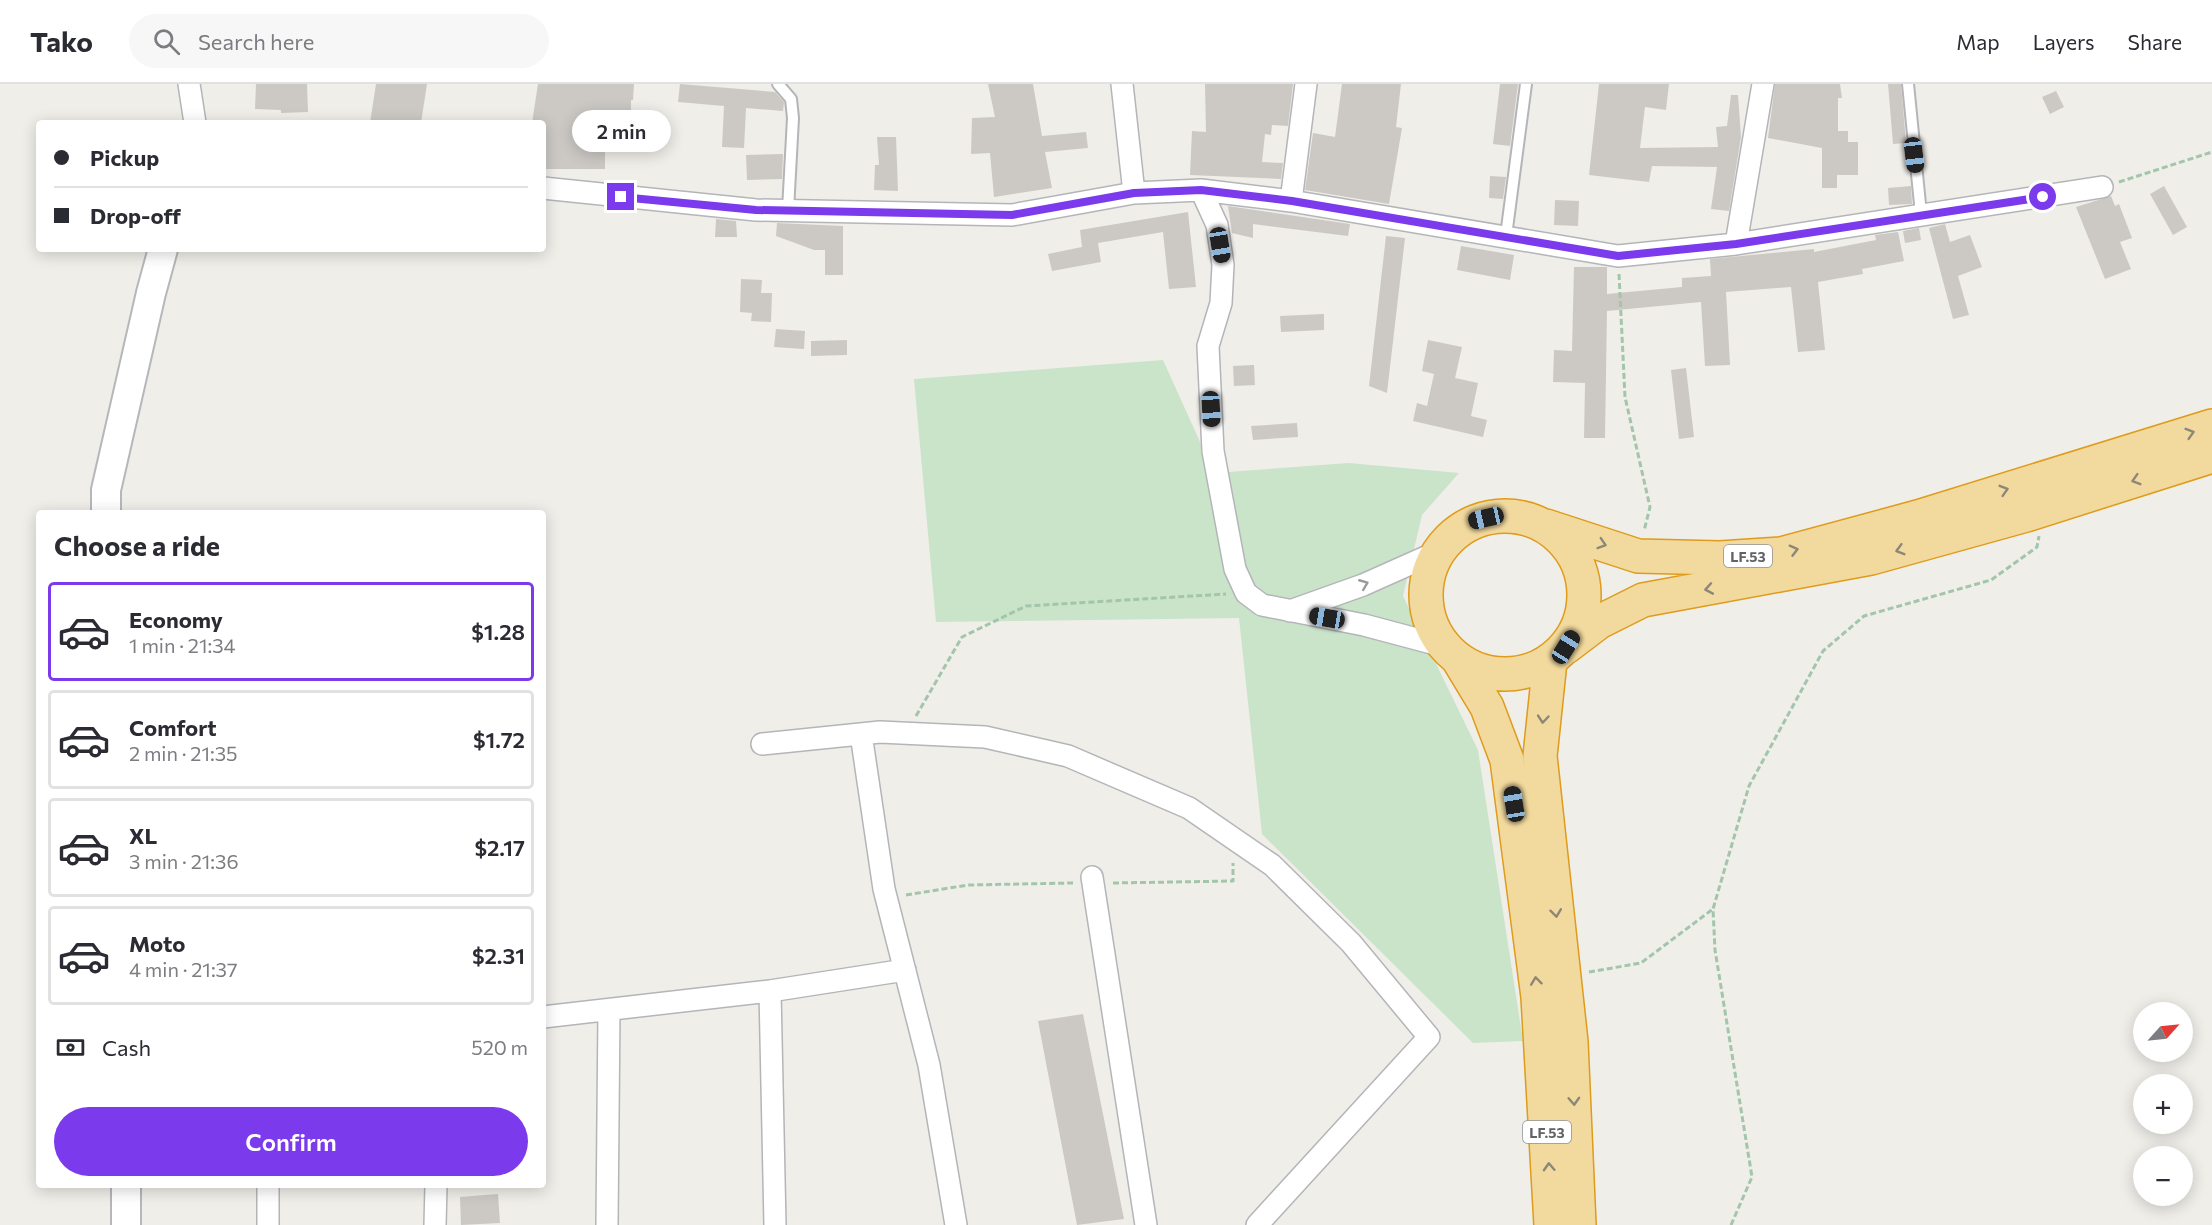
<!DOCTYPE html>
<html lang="en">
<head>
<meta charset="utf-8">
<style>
  body { margin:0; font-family:Commissioner,sans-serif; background:#f7f7f7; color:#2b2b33; height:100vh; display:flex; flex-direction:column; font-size:22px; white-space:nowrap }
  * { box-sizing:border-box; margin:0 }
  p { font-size:20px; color:#7c7c81 }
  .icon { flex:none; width:33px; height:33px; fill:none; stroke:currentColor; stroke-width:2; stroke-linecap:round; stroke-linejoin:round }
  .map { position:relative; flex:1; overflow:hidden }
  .details { position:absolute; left:36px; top:426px; width:510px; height:678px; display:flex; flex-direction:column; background:#fff; border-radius:6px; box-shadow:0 3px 15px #0003 }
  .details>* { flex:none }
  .guide { position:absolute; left:36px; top:36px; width:510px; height:132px; border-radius:6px; box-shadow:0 3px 15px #0003; display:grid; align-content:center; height:132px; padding:0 18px; background:#fff }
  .needle { width:39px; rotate:63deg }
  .controls { position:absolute; left:2133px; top:918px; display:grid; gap:12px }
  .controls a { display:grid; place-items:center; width:60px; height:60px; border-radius:50%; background:#fff; box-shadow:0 3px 15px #0003; font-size:30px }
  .end { position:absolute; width:27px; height:27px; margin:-14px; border:8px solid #7c3aed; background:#fff; box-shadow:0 0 0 3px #fff }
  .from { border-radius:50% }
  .bubble { position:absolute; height:42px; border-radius:21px; background:#fff; box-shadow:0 3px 15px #0003; font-size:20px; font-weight:600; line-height:42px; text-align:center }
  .car { position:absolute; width:18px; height:36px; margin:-18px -9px; border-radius:8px; box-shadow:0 0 4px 2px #0007; background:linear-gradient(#222 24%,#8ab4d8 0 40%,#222 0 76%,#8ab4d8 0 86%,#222 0) }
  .guide b { display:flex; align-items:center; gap:21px; height:57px; font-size:22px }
  .guide b+b { border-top:2px solid #e1e1e2 }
  .guide i { width:15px; height:15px; background:#2b2b33 }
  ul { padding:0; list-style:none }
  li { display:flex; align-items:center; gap:18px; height:99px; margin:0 12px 9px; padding:0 6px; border:3px solid #e1e1e2; border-radius:6px }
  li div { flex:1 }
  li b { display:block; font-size:22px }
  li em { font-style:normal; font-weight:600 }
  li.current { border-color:#7c3aed }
  li>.icon { width:54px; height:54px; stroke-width:1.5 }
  h2 { padding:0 18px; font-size:27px; line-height:72px }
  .pay { display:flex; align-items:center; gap:15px; height:66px; padding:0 18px; font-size:22px }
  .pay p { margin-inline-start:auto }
  .primary-button { display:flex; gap:12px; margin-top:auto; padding:12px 18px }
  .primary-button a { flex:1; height:69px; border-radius:36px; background:#7c3aed; color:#fff; font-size:24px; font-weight:600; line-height:69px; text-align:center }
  header { display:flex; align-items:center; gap:36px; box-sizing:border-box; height:84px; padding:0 30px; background:#fff; border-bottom:2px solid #e1e1e2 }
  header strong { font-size:28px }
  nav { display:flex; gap:33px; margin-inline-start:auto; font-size:21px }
  .search { width:420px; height:54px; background:#f7f7f7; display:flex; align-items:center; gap:15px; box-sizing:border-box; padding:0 21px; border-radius:33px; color:#7c7c81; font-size:22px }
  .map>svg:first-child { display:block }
</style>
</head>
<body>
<header>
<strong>Tako</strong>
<div class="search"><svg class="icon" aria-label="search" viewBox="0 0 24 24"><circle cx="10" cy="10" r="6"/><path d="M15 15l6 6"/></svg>Search here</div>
<nav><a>Map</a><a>Layers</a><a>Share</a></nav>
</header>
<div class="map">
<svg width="2212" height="1141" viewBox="0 0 2212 1141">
  <rect width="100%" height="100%" fill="#f0eee9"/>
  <path fill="#cae4c9" d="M1163 276 1214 389 1349 379 1459 389 1422 431 1403 512 1478 666 1523 957 1473 959 1262 750 1239 534 936 538 914 295Z"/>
  <path fill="#ccc9c5" d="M256 0H307L308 28 281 29V26L255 25Z
    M376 0H427L421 39H370Z
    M538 0H634L633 16H631V56H605V85H543V39H532Z
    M680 0 775 8 784 18 783 27 746 24 744 64 722 63 724 22 678 18Z
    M988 0H1033L1042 52 1086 48 1088 64 1045 68 1052 104 994 113 990 69 971 70 972 34 995 33Z
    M1205 0H1293L1288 42 1272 41 1271 51 1265 50 1262 78 1283 79 1281 95 1190 91 1192 47 1206 48Z
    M1342 0H1401L1396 43 1402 44 1389 120 1305 106 1313 49 1335 53Z
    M1500 0H1518L1510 62 1493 60Z
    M1599 0H1669L1666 26 1645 23 1640 64 1718 63 1716 43 1727 42 1731 11H1738L1741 53 1729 127 1711 125 1717 83 1652 82 1649 98 1589 91Z
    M1775 0H1840L1842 14H1838V47H1848V58H1858V91H1837V104H1822V64L1768 54Z
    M1888 0H1901L1906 59 1893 60Z
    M2056 7 2064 23 2050 30 2042 13Z
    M877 53H896L898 107 874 106 875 81H879Z
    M783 70 782 95 747 96 746 71Z
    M1490 92 1506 93 1503 115 1489 114Z
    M1911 102 1912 120 1889 121 1888 104Z
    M2164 102 2187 143 2173 151 2150 110Z
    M2111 112 2115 122 2119 120 2132 154 2120 158 2131 185 2105 195 2076 123Z
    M1555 116 1579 117 1578 142 1554 141Z
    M1228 122 1350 140 1348 152 1253 140V154L1232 149Z
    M1188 128 1196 203 1169 205 1163 148 1098 159 1101 178 1052 187 1048 170 1082 163 1080 146Z
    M716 135 736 137 737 153H715Z
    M777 139 843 142V191H825V166H814L776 152Z
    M1945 140 1950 158 1970 151 1982 183 1958 192 1969 231 1953 235 1929 144Z
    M1919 144 1921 156 1905 159 1903 147Z
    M1898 148 1904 177 1862 185 1863 190 1818 198 1825 266 1798 268 1791 203 1726 208 1730 281 1705 282 1701 218 1607 227 1605 354H1584L1585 299 1553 298 1554 266 1572 267 1574 183H1607V210L1682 203V194L1711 192 1710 175 1814 165V168L1876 156 1875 151Z
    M1386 152 1405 154 1387 309 1369 302Z
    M1461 162 1514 171 1510 196 1457 186Z
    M741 195 762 196 761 209H772L771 238 751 237 752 229 740 228Z
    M1324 230V246L1281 248 1280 232Z
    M776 245 805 247 804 265 774 263Z
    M847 256V271L811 272V257Z
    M1428 256 1462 263 1455 294 1478 299 1471 332 1487 336 1483 353 1413 337 1417 319 1427 322 1434 290 1422 287Z
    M1254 281 1255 301 1234 302 1233 282Z
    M1686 284 1694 353 1679 355 1671 286Z
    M1297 339 1298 353 1253 356 1251 342Z
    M1083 930 1124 1135 1077 1141 1038 937Z
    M498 1110 500 1139 461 1141 460 1113Z"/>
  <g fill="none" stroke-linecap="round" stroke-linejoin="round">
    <defs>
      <path id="lane" d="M778 0 791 15 793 34 788 126
        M1908 0 1921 130
        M1506 152 1526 0"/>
      <path id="street" d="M189 0 195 39
        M1122 0 1134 109
        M543 104 756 126 1012 131 1134 109 1201 106 1291 117 1618 172 1736 160 2102 103
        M1201 106 1217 141 1223 181 1221 219 1208 262 1213 367 1235 485 1246 509 1262 521 1364 541 1443 562
        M1291 117 1306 0
        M1736 160 1763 0
        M1290 527 1363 501 1437 468
        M861 650 884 805 929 981 956 1141
        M762 660 880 648 985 653 1068 672 1189 724 1272 781 1351 859 1429 953 1257 1141
        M1092 793 1146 1141
        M770 907 775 1141
        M543 933 770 907 905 886
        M268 1141V1101
        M435 1141 436 1101
        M607 1141 609 926"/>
      <path id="secondary" d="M106 429V406L151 209 163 165
        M126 1141V1101"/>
      <path id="highway" d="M1426 511a79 79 0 1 1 158 0a79 79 0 1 1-158 0Z
        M1546 442 1638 472 1720 474 1781 470 1918 433 2212 342
        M1566 563 1599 538 1643 516 1871 474 2026 431 2212 372
        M1458 575 1487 623 1507 676 1538 913 1551 1141
        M1550 577 1540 672 1571 958 1579 1141"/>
    </defs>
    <use href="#lane" stroke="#b4b5b9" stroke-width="14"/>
    <use href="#street" stroke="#b4b5b9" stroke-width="24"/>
    <use href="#secondary" stroke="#b5b7bb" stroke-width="32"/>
    <use href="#highway" stroke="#df9b1a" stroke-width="36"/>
    <path stroke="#a2c5ab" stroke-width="3" stroke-dasharray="6 3" stroke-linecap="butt" d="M2119 98 2212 68
      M1619 190 1625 313 1650 423 1644 447
      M916 632 962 553 1026 522 1226 510
      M1113 799 1233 797V779
      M906 811 968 801 1073 799
      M1589 888 1641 879 1713 825
      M1731 1141 1752 1093 1715 866 1713 825 1749 702 1823 567 1864 532 1991 496 2037 463 2039 452"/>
    <use href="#lane" stroke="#fff" stroke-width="10"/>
    <use href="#street" stroke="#fff" stroke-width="21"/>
    <use href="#secondary" stroke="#fff" stroke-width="28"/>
    <use href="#highway" stroke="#f2da9e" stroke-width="33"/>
  </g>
  <defs><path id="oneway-chevron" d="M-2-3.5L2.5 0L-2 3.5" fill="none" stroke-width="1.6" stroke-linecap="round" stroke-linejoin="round" transform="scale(1.5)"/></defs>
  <g stroke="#8c8778">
    <use href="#oneway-chevron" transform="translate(2190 349) rotate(-17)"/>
    <use href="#oneway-chevron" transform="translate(2136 396) rotate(163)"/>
    <use href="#oneway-chevron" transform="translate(2004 406) rotate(-17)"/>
    <use href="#oneway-chevron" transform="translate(1602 460) rotate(18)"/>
    <use href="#oneway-chevron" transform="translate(1794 466) rotate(-15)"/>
    <use href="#oneway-chevron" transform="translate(1900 466) rotate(164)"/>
    <use href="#oneway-chevron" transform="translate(1709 505) rotate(170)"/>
    <use href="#oneway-chevron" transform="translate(1543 635) rotate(95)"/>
    <use href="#oneway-chevron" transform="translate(1556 829) rotate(83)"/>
    <use href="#oneway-chevron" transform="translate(1536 897) rotate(-97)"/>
    <use href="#oneway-chevron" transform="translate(1574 1017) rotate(87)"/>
    <use href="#oneway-chevron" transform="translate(1549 1083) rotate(-93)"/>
  </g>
  <use stroke="#989a9c" href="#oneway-chevron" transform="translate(1364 500) rotate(-22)"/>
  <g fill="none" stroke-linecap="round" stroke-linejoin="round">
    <path stroke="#7c3aed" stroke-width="8" d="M621 113 756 126 1012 131 1134 109 1201 106 1292 117 1618 172 1736 160 2043 113"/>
  </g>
  <g text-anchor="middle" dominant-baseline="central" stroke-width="4.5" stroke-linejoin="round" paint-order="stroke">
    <g fill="#fff" stroke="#909295" stroke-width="1.5">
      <rect x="1724" y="461" width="48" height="22" rx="4.5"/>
      <rect x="1523" y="1037" width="48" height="22" rx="4.5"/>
    </g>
    <g font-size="14" font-weight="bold" fill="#606367">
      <text x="1748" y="472">LF.53</text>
      <text x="1547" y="1048">LF.53</text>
    </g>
  </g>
</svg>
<div class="controls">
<a><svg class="needle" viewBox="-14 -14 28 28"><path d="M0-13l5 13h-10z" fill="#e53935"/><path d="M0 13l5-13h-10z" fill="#7c7c81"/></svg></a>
<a>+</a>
<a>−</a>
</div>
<i class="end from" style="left:2043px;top:113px"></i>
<i class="end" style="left:621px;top:113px"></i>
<div class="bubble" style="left:572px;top:26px;width:99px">2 min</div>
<i class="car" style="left:1914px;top:71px;rotate:173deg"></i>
<i class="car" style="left:1220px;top:161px;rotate:171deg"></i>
<i class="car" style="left:1211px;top:325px;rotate:177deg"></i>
<i class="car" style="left:1486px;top:434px;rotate:257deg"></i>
<i class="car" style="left:1327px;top:534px;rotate:280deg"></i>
<i class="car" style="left:1566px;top:563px;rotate:32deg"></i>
<i class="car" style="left:1514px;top:720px;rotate:351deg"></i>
<div class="guide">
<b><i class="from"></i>Pickup</b>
<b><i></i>Drop-off</b>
</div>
<section class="details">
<h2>Choose a ride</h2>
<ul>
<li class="current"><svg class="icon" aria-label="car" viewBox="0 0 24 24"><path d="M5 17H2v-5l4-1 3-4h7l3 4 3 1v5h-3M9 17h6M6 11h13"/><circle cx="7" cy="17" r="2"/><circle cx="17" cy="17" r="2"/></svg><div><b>Economy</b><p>1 min · 21:34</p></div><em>$1.28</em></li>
<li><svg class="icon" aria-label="car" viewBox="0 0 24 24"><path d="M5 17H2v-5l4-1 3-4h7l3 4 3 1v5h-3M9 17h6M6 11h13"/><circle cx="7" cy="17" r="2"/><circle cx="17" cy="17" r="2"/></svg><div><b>Comfort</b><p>2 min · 21:35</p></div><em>$1.72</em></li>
<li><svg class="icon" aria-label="car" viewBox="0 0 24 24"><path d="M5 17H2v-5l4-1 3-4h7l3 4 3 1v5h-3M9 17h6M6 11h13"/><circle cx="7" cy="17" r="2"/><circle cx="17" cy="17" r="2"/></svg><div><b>XL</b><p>3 min · 21:36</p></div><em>$2.17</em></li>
<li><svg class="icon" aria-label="car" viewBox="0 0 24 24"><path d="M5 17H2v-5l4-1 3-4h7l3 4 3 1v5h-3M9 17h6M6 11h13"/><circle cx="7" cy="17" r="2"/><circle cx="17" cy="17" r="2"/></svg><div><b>Moto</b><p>4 min · 21:37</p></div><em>$2.31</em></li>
</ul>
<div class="pay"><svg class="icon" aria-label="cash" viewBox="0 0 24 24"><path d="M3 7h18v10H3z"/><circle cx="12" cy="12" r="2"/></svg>Cash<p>520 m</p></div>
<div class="primary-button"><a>Confirm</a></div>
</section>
</div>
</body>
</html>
